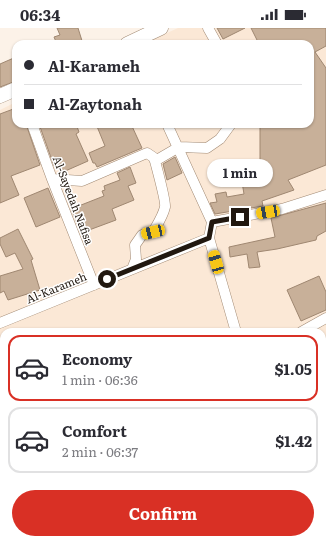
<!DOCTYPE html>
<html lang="en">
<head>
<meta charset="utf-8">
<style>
  body { margin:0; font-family:Literata,serif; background:#f7f7f7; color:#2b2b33; height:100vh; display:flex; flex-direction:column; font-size:15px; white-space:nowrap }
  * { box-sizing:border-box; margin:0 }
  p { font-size:13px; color:#7c7c81 }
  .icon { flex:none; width:22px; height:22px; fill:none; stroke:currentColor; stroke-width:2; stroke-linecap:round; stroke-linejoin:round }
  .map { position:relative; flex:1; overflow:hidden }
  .drawer { position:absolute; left:0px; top:300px; width:326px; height:216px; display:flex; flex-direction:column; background:#fff; border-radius:12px 12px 0 0; box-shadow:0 1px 3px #0004 }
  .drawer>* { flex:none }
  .guide { position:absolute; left:12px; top:12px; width:302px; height:88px; border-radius:12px; box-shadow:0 1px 3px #0004; display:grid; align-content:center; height:88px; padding:0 12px; background:#fff }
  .end { position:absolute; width:18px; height:18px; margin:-9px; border:5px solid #211810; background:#fff; box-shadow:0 0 0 2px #fff }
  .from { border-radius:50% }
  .bubble { position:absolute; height:28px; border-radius:14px; background:#fff; box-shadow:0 1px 3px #0004; font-size:13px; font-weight:700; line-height:28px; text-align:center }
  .car { position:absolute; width:12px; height:24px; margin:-12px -6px; border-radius:5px; box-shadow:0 0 3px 1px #0007; background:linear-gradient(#f5c518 24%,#345 0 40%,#f5c518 0 76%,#345 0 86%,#f5c518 0) }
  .guide b { display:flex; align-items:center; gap:14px; height:38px; font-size:15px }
  .guide b+b { border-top:1px solid #e1e1e2 }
  .guide i { width:10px; height:10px; background:#2b2b33 }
  ul { padding:7px 0 0; list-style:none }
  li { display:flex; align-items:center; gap:12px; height:66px; margin:0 8px 6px; padding:0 4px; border:2px solid #e1e1e2; border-radius:12px }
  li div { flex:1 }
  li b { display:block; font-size:15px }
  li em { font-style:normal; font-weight:700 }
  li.active { border-color:#d93025 }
  li>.icon { width:36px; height:36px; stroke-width:1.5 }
  .primary-button { display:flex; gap:8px; margin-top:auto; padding:8px 12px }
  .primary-button a { flex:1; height:46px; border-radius:24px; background:#d93025; color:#fff; font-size:16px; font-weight:700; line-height:46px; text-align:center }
  .status { display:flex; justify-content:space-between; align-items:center; height:28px; padding:0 20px; background:#fff; direction:ltr }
  .status svg { height:11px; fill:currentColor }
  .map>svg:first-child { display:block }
</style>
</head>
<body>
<div class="status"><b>06:34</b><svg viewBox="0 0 49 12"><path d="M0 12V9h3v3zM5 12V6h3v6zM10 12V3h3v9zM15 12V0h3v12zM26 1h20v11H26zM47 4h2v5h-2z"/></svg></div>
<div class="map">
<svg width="326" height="516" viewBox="0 0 326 516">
  <rect width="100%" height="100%" fill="#fcf2e8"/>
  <path fill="#fbe8d6" d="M178 0H326V496H322V304H4V512H222L212 516H0V82L16 74V96H310V16H143Z"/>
  <path fill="#c8b099" stroke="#9f8771" d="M57 0H78L83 16H57L54 9 60 7Z
    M217 0H245L223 11Z
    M251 0H326V18L315 24 326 40V137L288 152 294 162 262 173 263 178 215 186 210 175 217 174 215 166 226 164 227 169 244 166 242 154 260 151V96H310V16H259Z
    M16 29V53L0 59V36Z
    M16 80V96H26L40 137 11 148 19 167 0 175V86Z
    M39 96H76L79 104 76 106 88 133 63 144 58 135 54 138Z
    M96 96H131L142 120 97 139 95 135H93L89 125 105 118Z
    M175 129 182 145 167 152 163 136Z
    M130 139 136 155 128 158 134 172 112 181 116 192 81 205 71 181 104 168 102 163 105 162 104 158 120 152 117 145Z
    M48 160 60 189 36 199 24 170Z
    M326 175V203L317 208 316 212 277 221 257 224 260 239 249 240 247 226 230 229 229 219 275 209 271 190Z
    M18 201 33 231 31 232 40 262 8 272 4 263 0 265V248L23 241 15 225 6 229 0 216V210Z
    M319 248 326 264V282L301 293 287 262Z"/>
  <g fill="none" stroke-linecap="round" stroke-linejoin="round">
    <defs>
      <path id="minor" d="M208 0 217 16
        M32 96 52 151 94 257
        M167 96 212 194 209 210 236 304
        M52 151 82 153 147 125 153 129 155 133 179 119 207 120 220 111 231 96
        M212 194 282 181 326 167
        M132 241 136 231 135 217 142 207 153 204C157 197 163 188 165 179 166 173 157 141 155 133
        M0 295 209 210
        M301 304 326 290
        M0 366 4 377
        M322 465 326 464
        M322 490H326
        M0 511 4 509
        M187 516 197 512
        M218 516 220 512"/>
      <path id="secondary" d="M127 16 161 0
        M0 68 16 61"/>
    </defs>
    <use href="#minor" stroke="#a28a74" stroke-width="11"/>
    <use href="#secondary" stroke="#a28a74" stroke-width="15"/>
    <use href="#minor" stroke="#fff" stroke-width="10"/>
    <use href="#secondary" stroke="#fff" stroke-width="14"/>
  </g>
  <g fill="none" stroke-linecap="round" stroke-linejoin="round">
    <path stroke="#211810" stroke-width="5" d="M107 251 209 210 212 194 240 189"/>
  </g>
  <g text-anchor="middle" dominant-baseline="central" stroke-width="3" stroke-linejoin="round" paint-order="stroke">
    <g font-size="11" fill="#211810" stroke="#fff">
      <text transform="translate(74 172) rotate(69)">Al-Sayedah Nafisa</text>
      <text transform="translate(56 259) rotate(-22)">Al-Karameh</text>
    </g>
  </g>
</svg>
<i class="end from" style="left:107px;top:251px"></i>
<i class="end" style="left:240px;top:189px"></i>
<div class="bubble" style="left:207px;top:131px;width:66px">1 min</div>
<i class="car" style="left:268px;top:184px;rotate:260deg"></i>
<i class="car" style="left:153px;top:204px;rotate:257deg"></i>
<i class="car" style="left:216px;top:234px;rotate:344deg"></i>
<div class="guide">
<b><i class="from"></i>Al-Karameh</b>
<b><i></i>Al-Zaytonah</b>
</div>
<section class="drawer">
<ul>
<li class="active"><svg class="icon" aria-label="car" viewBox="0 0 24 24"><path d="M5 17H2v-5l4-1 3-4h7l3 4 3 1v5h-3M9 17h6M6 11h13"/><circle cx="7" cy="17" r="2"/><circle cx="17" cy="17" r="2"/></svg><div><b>Economy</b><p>1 min · 06:36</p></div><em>$1.05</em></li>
<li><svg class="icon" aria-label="car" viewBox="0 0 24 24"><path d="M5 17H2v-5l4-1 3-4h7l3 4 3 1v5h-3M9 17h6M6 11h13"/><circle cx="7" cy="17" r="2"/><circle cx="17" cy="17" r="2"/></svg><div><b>Comfort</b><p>2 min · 06:37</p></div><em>$1.42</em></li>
</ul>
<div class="primary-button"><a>Confirm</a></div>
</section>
</div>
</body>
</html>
